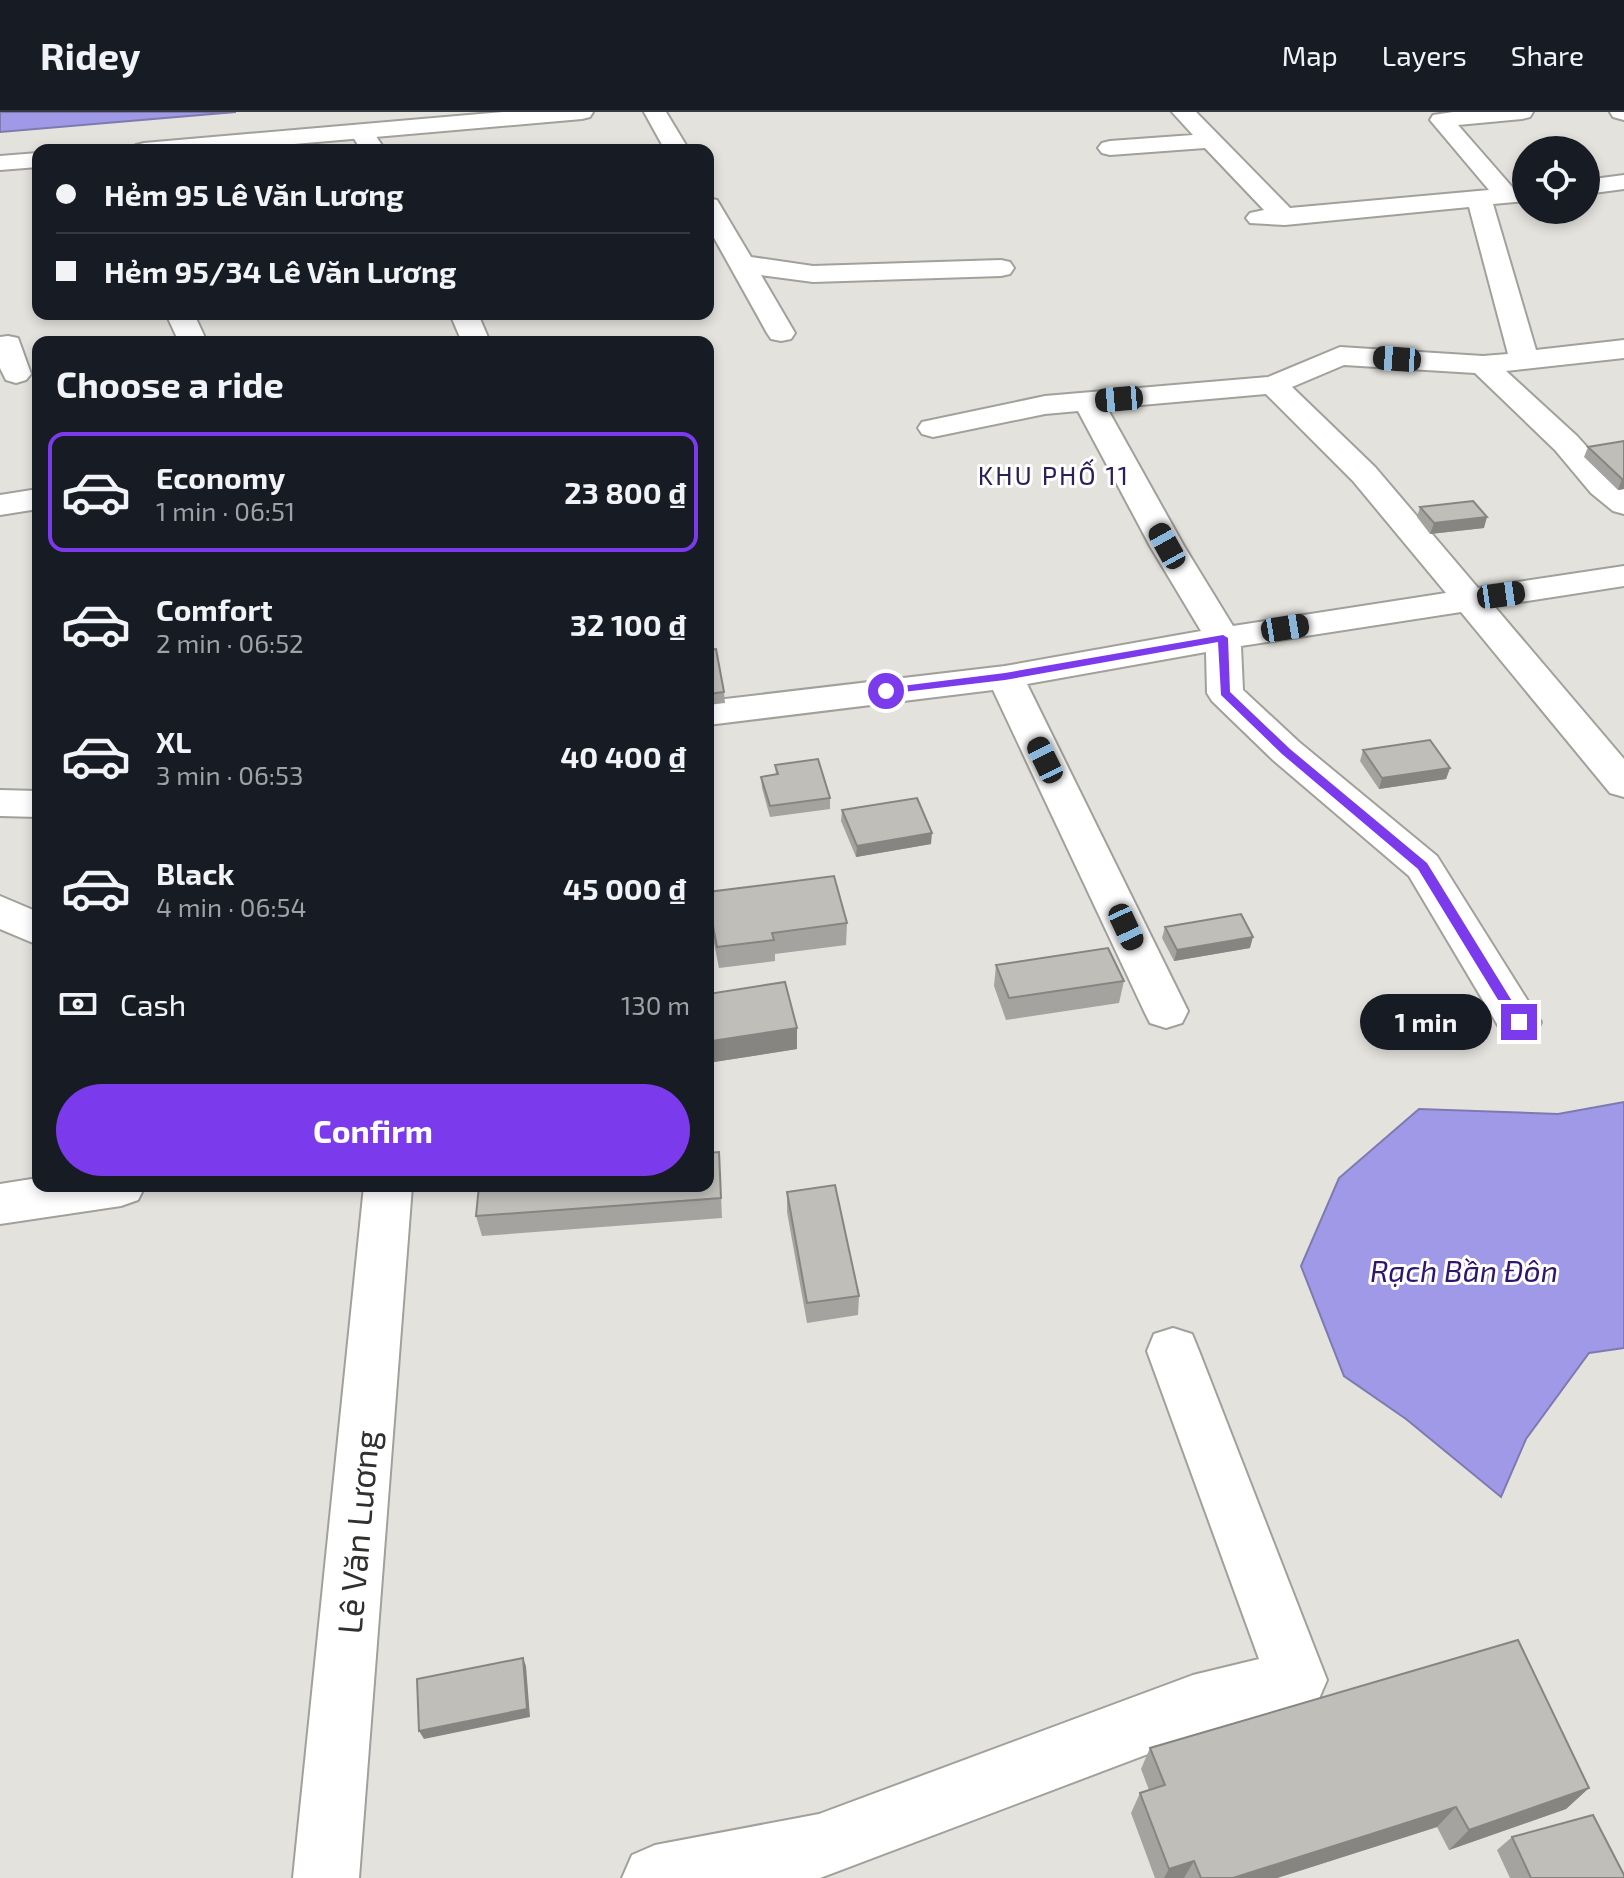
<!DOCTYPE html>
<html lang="en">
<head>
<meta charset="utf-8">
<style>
  body { margin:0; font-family:"Exo 2",sans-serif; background:#242831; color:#f1f3f6; height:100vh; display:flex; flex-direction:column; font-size:30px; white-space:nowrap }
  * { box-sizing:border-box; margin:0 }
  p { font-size:26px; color:#9ea1a6 }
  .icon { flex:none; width:44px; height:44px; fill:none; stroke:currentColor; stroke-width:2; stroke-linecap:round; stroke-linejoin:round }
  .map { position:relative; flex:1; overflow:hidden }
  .drawer { position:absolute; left:32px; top:224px; width:682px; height:856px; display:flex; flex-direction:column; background:#171b24; border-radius:16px; box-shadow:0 4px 12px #0003 }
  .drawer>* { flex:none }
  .top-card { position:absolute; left:32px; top:32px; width:682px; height:176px; border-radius:16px; box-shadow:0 4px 12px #0003; display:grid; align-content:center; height:176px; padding:0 24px; background:#171b24 }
  .tools { position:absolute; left:1512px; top:24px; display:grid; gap:16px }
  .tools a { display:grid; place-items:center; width:88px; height:88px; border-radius:50%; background:#171b24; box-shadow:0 4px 12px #0003; font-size:40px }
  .end { position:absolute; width:36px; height:36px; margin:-18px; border:10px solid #7c3aed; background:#fff; box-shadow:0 0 0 4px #fff }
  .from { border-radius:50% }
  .bubble { position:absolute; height:56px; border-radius:28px; background:#171b24; box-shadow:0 4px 12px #0003; font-size:26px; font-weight:700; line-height:56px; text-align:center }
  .car { position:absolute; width:24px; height:48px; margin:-24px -12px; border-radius:10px; box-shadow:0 0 6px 2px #0007; background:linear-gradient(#222 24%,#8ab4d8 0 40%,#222 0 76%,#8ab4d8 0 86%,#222 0) }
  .top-card b { display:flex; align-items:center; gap:28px; height:76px; font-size:30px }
  .top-card b+b { border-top:2px solid #363941 }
  .top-card i { width:20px; height:20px; background:#f1f3f6 }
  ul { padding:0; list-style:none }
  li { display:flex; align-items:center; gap:24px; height:120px; margin:0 16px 12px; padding:0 8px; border:4px solid transparent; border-radius:16px }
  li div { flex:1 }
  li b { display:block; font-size:30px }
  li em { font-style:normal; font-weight:700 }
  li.current { border-color:#7c3aed }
  li>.icon { width:72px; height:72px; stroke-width:1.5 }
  h2 { padding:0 24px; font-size:36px; line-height:96px }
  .pay { display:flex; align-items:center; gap:20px; height:88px; padding:0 24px; font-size:30px }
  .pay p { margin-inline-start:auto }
  .action { display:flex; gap:16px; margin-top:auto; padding:16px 24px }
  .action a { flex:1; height:92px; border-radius:48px; background:#7c3aed; color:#fff; font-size:32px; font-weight:700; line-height:92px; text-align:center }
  header { display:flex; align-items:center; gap:48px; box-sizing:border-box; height:112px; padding:0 40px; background:#171b24; border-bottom:2px solid #363941 }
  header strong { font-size:38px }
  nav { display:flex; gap:44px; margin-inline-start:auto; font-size:28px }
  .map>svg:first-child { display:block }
</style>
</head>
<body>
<header>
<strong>Ridey</strong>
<nav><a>Map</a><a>Layers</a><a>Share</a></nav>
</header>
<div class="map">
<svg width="1624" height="1766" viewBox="0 0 1624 1766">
  <rect width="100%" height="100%" fill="#e3e2dd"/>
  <path fill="#a099e8" stroke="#7e7ab0" stroke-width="2" d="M0 0H236L0 20Z
    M1624 990V1236L1589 1241 1526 1327 1501 1385 1406 1307 1344 1264 1301 1154 1339 1066 1419 997 1558 1002Z"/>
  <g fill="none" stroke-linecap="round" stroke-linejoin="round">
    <defs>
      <path id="minor" d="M644 0H666L689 38H665Z
        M1172 0H1196L1290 96 1489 78 1430 8 1433 3 1453 0H1533L1530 5 1522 7 1458 13 1513 76 1526 75V89L1493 92 1536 238 1624 228V246L1506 259 1577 324 1624 376V402L1613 399 1591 381 1555 338 1475 261 1344 253 1292 275 1375 355 1478 476 1624 454V474L1494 494 1624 647V685L1610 681 1461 500 1241 534 1243 578 1299 630 1437 744 1541 910 1535 922 1519 927 1503 922 1409 764 1273 648 1212 589 1207 581 1206 540 1027 572 1188 899 1182 911 1166 916 1150 911 1144 899 993 578 708 613V589L1005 554 1201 519 1150 434 1078 299 1045 302 933 325 922 322 918 316 922 310 1045 284 1268 265 1340 235 1483 244 1508 242 1469 95 1285 113 1250 111 1246 106 1250 101 1264 98 1205 36 1110 43 1102 41 1098 36 1102 31 1110 29 1193 23ZM1266 282 1353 369 1446 481 1233 514 1184 434 1107 296Z
        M1610 0H1624V8L1613 5Z
        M362 13 370 15 385 38H361L350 20 354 15Z
        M1624 63V77L1586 82V68Z
        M708 86 717 88 751 145 813 154 1001 148 1010 150 1014 156 1010 162 1001 164 813 170 761 163 795 221 791 227 781 229 771 227 767 221 708 115Z
        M166 202H194L207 230H179Z
        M450 202H478L490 230H462Z
        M8 224 18 226 31 262 26 268 16 271 6 268 0 256V225Z
        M38 377V397L0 403V383Z
        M0 678 38 679V705L0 704Z
        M0 784 38 800V833L0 817Z
        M38 1066V1074H145L138 1088 121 1094 0 1112V1072Z
        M364 1074H412L359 1766H293Z
        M1173 1216 1192 1222 1199 1239 1327 1568 1318 1589 1297 1598 1193 1625 820 1766H622L632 1743 655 1733 819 1702 1193 1563 1259 1547 1147 1239 1154 1222Z"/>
      <path id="major" d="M503 0H593L590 5 582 7 225 38H132L136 33 144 31Z
        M38 41V55L0 58V44Z"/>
    </defs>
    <use href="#minor" stroke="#a1a09b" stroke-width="4"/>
    <use href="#major" stroke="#a1a09b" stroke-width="4"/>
    <use href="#minor" fill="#fff" fill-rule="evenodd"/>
    <use href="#major" fill="#fff" fill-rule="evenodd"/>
  </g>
  <path fill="#a4a39f" d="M1624 329V377L1618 378 1584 345 1588 335Z
    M1420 395 1484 416 1430 422 1417 405Z
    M708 538 724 580 725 591 708 593Z
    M1363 638 1450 656 1446 667 1379 677 1360 649Z
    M775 653 830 686V697L770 705 762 676 761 665 776 663Z
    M842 698 931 732 856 745 841 709Z
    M708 780 847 811 846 833 775 842V849L719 856 708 802Z
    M1165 815 1250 836 1174 849 1162 826Z
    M996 853 1124 869 1119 891 1006 908 994 874Z
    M708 882 797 937 714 950 708 925Z
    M719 1040 722 1106 482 1124 476 1104Z
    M787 1080 859 1184 858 1203 807 1211 787 1100Z
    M1150 1636 1589 1676 1566 1697 1449 1738 1437 1715 1277 1766H1155L1131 1701 1140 1681 1149 1678 1141 1657Z
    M1512 1725 1624 1766H1510L1497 1738Z"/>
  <path fill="#868582" d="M1622 367H1624V377L1618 378Z
    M1487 405 1484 416 1430 422 1434 411Z
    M1450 656 1446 667 1379 677 1382 666Z
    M932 721 931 732 856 745 857 734Z
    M1253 825 1250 836 1174 849 1177 838Z
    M797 916V937L714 950 712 929Z
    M523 1546 526 1554 530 1605 424 1627 419 1619Z
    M1589 1676 1566 1697 1449 1738 1469 1718Z
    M1456 1695 1437 1715 1277 1766H1233Z
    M1194 1749 1184 1766H1164L1169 1757Z"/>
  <path fill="#bfbeb9" stroke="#868582" stroke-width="2" d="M1624 329V367H1622L1588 335Z
    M1473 389 1487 405 1434 411 1420 395Z
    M716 537 724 580 708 582V538Z
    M1430 628 1450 656 1382 666 1363 638Z
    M818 647 830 686 770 694 761 665 778 662 775 653Z
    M917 686 932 721 857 734 842 698Z
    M834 764 847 811 772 821 774 828 717 835 708 788V780Z
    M1241 802 1253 825 1177 838 1165 815Z
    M1108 836 1124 869 1009 886 996 853Z
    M785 870 797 916 712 929 708 911V882Z
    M719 1040 721 1086 476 1104 479 1074H708V1041Z
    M835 1073 859 1184 807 1191 787 1080Z
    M1518 1528 1589 1676 1469 1718 1456 1695 1233 1766H1201L1194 1749 1169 1757 1140 1681 1165 1673 1150 1636Z
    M523 1546 527 1597 419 1619 417 1567Z
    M1593 1703 1624 1763V1766H1531L1512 1725Z"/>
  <path fill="#7c3aed" d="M1223 523 1228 526 1230 580 1290 637 1427 751 1523 907V914H1514L1418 757 1282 642 1221 583 1218 530 1005 568 886 582 881 579 886 576 1005 561Z"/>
  <g text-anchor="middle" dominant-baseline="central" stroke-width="6" stroke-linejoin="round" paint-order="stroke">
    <g font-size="26" letter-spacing="2" fill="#2b205a" stroke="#fff">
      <text x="1054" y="362">KHU PHỐ 11</text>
    </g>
    <g font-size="30" font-style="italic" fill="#2f1570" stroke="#fff">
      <text x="1464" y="1158">Rạch Bần Đôn</text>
    </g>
    <g font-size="34" fill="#30302e" stroke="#fff">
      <text transform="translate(357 1420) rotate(-85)">Lê Văn Lương</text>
    </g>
  </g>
</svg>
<div class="tools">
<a><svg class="icon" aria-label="locate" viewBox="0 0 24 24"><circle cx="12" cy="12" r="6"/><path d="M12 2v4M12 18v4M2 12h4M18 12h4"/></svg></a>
</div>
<i class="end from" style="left:886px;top:579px"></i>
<i class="end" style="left:1519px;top:910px"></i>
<div class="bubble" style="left:1360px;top:882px;width:132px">1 min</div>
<i class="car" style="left:1397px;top:247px;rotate:274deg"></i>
<i class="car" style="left:1119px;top:287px;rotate:265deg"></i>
<i class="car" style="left:1167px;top:434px;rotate:331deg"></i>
<i class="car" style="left:1501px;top:483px;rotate:82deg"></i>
<i class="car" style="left:1285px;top:516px;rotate:81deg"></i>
<i class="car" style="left:1045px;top:648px;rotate:334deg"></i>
<i class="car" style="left:1126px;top:815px;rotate:155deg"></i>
<div class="top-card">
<b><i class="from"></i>Hẻm 95 Lê Văn Lương</b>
<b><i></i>Hẻm 95/34 Lê Văn Lương</b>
</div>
<section class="drawer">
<h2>Choose a ride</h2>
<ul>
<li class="current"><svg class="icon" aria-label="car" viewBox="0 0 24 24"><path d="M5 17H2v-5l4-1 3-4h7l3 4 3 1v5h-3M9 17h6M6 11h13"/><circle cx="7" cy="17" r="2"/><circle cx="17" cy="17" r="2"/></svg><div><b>Economy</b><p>1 min · 06:51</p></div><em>23 800 ₫</em></li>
<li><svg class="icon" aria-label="car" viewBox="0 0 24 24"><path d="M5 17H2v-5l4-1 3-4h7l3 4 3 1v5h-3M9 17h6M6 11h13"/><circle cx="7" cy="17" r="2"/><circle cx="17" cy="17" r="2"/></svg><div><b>Comfort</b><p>2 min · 06:52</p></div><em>32 100 ₫</em></li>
<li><svg class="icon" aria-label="car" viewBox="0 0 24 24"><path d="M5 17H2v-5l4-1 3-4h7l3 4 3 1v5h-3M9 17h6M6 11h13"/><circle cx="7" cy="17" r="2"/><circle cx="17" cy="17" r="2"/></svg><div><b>XL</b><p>3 min · 06:53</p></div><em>40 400 ₫</em></li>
<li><svg class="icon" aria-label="car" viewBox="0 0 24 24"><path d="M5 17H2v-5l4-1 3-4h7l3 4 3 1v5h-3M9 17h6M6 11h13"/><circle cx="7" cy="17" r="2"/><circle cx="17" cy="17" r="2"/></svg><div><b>Black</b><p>4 min · 06:54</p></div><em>45 000 ₫</em></li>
</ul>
<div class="pay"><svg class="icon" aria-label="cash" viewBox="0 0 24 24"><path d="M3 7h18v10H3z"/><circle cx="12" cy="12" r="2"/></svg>Cash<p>130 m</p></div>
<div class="action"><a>Confirm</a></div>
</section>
</div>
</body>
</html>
